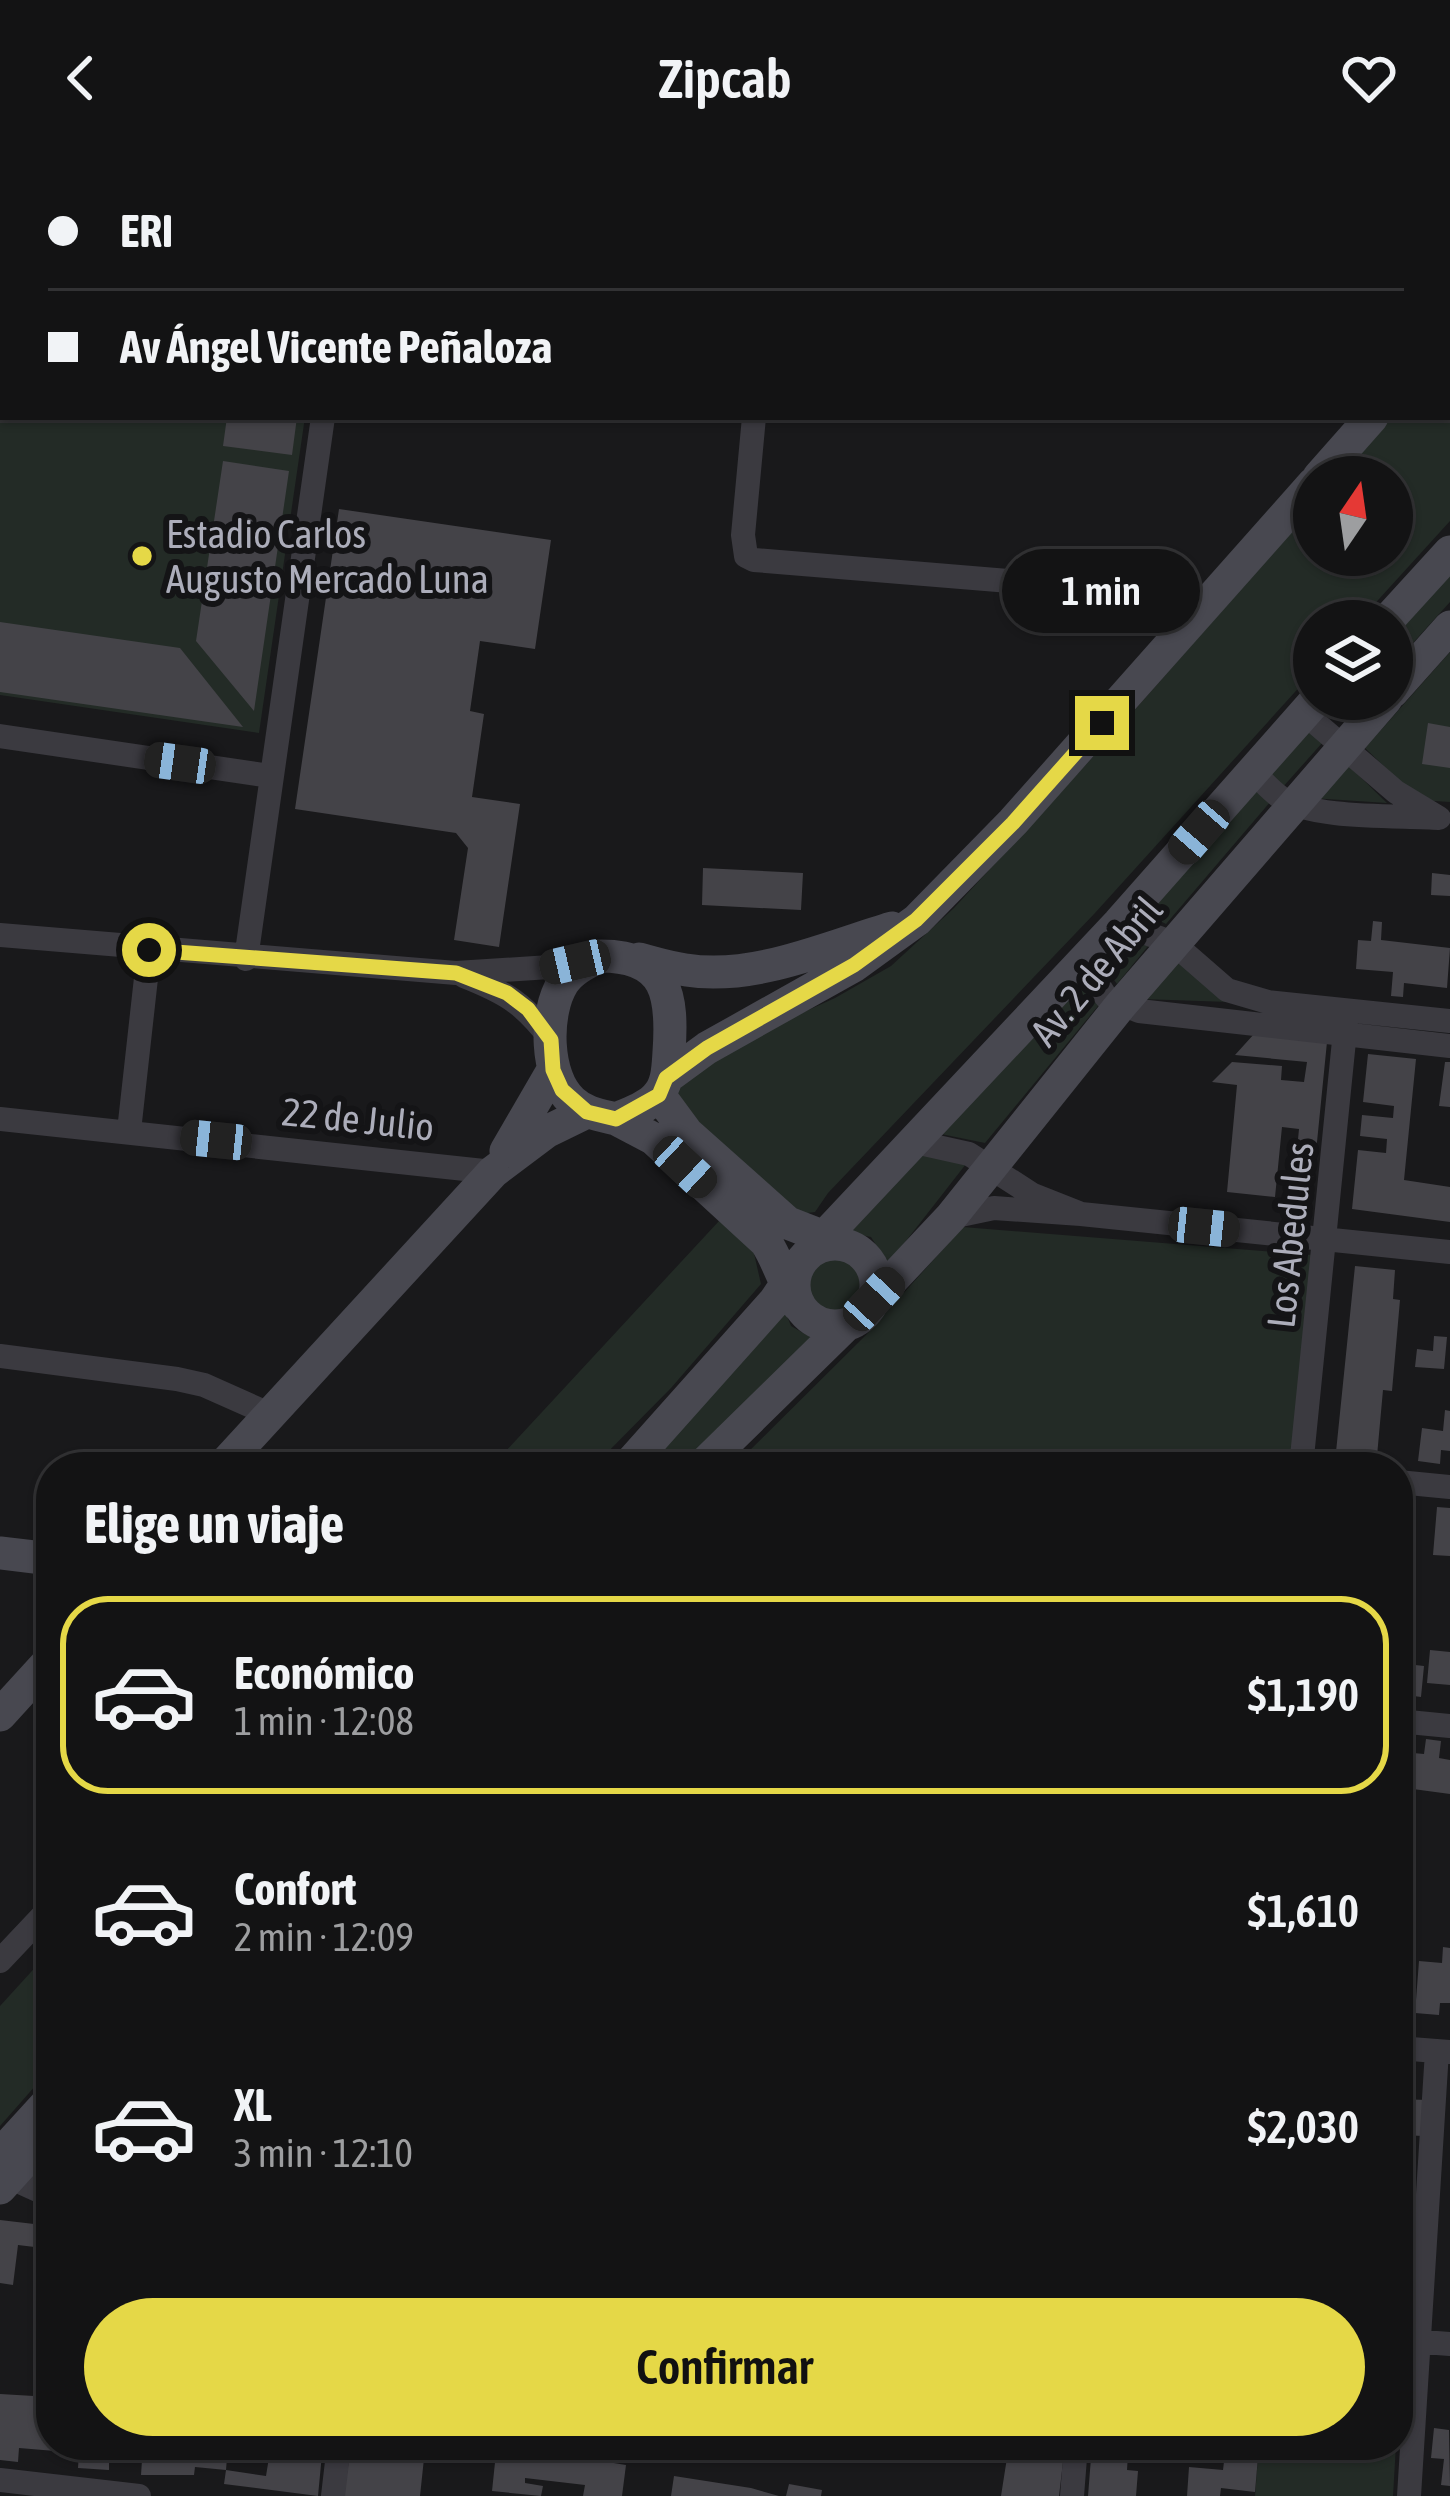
<!DOCTYPE html>
<html lang="es">
<head>
<meta charset="utf-8">
<style>
  body { margin:0; font-family:"Asap Condensed",sans-serif; background:#1c1c1d; color:#f1f3f6; height:100vh; display:flex; flex-direction:column; font-size:45px; white-space:nowrap }
  * { box-sizing:border-box; margin:0 }
  p { font-size:39px; color:#9d9ea0 }
  .icon { flex:none; width:66px; height:66px; fill:none; stroke:currentColor; stroke-width:2; stroke-linecap:round; stroke-linejoin:round }
  .map { position:relative; flex:1; overflow:hidden }
  .sheet { position:absolute; left:36px; top:1296px; width:1377px; height:1008px; display:flex; flex-direction:column; background:#131314; border-radius:48px; box-shadow:0 3px 9px #0004,0 0 0 3px #323234 }
  .sheet>* { flex:none }
  .top-card { position:absolute; left:0px; top:0px; width:1452px; height:264px; box-shadow:0 3px 9px #0004,0 0 0 3px #323234; display:grid; align-content:center; height:264px; padding:0 48px; background:#131314 }
  .needle { width:78px; rotate:13deg }
  .controls { position:absolute; left:1293px; top:300px; display:grid; gap:24px }
  .controls a { display:grid; place-items:center; width:120px; height:120px; border-radius:50%; background:#131314; box-shadow:0 3px 9px #0004,0 0 0 3px #323234; font-size:60px }
  .end { position:absolute; width:54px; height:54px; margin:-27px; border:15px solid #e5d847; background:#111; box-shadow:0 0 0 6px #111 }
  .from { border-radius:50% }
  .bubble { position:absolute; height:84px; border-radius:42px; background:#131314; box-shadow:0 3px 9px #0004,0 0 0 3px #323234; font-size:39px; font-weight:600; line-height:84px; text-align:center }
  .car { position:absolute; width:36px; height:72px; margin:-36px -18px; border-radius:15px; box-shadow:0 0 9px 3px #0007; background:linear-gradient(#222 24%,#8ab4d8 0 40%,#222 0 76%,#8ab4d8 0 86%,#222 0) }
  .top-card b { display:flex; align-items:center; gap:42px; height:114px; font-size:45px }
  .top-card b+b { border-top:3px solid #323234 }
  .top-card i { width:30px; height:30px; background:#f1f3f6 }
  ul { padding:0; list-style:none }
  li { display:flex; align-items:center; gap:36px; height:198px; margin:0 24px 18px; padding:0 24px; border:6px solid transparent; border-radius:48px }
  li div { flex:1 }
  li b { display:block; font-size:45px }
  li em { font-style:normal; font-weight:600 }
  li.current { border-color:#e5d847 }
  li>.icon { width:108px; height:108px; stroke-width:1.5 }
  h2 { padding:0 48px; font-size:54px; line-height:144px }
  .action { display:flex; gap:24px; margin-top:auto; padding:24px 48px }
  .action a { flex:1; height:138px; border-radius:72px; background:#e5d847; color:#111; font-size:48px; font-weight:600; line-height:138px; text-align:center }
  header { display:flex; justify-content:space-between; align-items:center; height:156px; padding:0 48px; background:#131314; font-size:54px; font-weight:600 }
  .map>svg:first-child { display:block }
</style>
</head>
<body>
<header><svg class="icon" aria-label="back" viewBox="0 0 24 24"><path d="M15 5l-7 7 7 7"/></svg>Zipcab<svg class="icon" aria-label="heart" viewBox="0 0 24 24"><path d="M12 20l-8-8c-3-5 5-10 8-4 3-6 11-1 8 4z"/></svg></header>
<div class="map">
<svg width="1450" height="2340" viewBox="0 0 1450 2340">
  <rect width="100%" height="100%" fill="#19191b"/>
  <path fill="#232b26" d="M0 0 77 3H3V261H305L259 577 0 539Z
    M1450 195V365L1359 465H1314V515L1095 757 828 1037 815 1056 791 1059 691 962 674 931 762 875 835 842 891 810 954 752 1103 590 1314 350V399H1392V321H1339L1392 261H1449Z
    M1450 408V446L1392 510V472Z
    M1450 496V646L1419 644 1365 592Z
    M1305 569 1323 586 1282 632 1263 615Z
    M1342 603 1387 647 1311 642Z
    M1253 628 1271 645 1166 768 1146 758Z
    M1126 777 1153 784 1117 828 1099 804Z
    M1174 802 1229 846 1141 843Z
    M1080 825 1098 850 985 987 941 978Z
    M922 997 966 1008 888 1108 871 1081 840 1075Z
    M719 1065 753 1093 761 1128 671 1232 593 1311H491Z
    M963 1071 1312 1099 1290 1311H733L866 1179Z
    M808 1127a27 27 0 1 1 54 0a27 27 0 1 1-54 0Z
    M783 1150 791 1170 812 1182 684 1311H642Z
    M51 1794V1912L0 1970V1850Z
    M1259 2289H1396L1393 2340H1255Z"/>
  <path fill="#444348" d="M227 261H297L292 299 223 290Z
    M223 305 289 315 254 555 196 485Z
    M339 353 551 384 535 493 480 485 470 555 484 558 472 641 520 648 499 791 454 784 468 692 456 677 295 653Z
    M0 466 180 492 243 571 0 536Z
    M1428 567 1450 571V612L1422 608Z
    M703 712 803 717 801 754 702 749Z
    M1432 717 1450 719V740L1431 739Z
    M1373 765 1382 766 1381 784 1450 792 1447 832 1404 827 1403 841 1391 840 1393 816 1356 813 1358 784 1371 785Z
    M1254 878 1327 886 1313 1026 1294 1025 1299 973 1282 971 1275 1041 1227 1036 1237 929 1212 926 1232 906 1282 910 1281 924 1304 926 1307 906 1235 899Z
    M1368 898 1416 903 1404 1024 1450 1031V1066L1352 1053 1358 994 1386 997 1387 983 1360 980 1362 959 1393 962 1394 950 1363 946Z
    M1445 906H1450V951L1439 950Z
    M1355 1110 1395 1114 1393 1143 1400 1144 1392 1235 1383 1234 1377 1300 1336 1296Z
    M1434 1180 1447 1181 1444 1213 1415 1211 1417 1193 1433 1195Z
    M1445 1254 1450 1255V1295L1441 1294 1440 1308 1418 1305 1422 1272 1443 1275Z
    M1437 1351 1450 1352V1400L1433 1399Z
    M1430 1494 1450 1496V1529L1427 1527Z
    M1398 1507 1424 1510 1421 1541 1398 1538Z
    M1426 1583 1441 1585 1439 1602 1450 1604V1638L1398 1631 1402 1596 1424 1598Z
    M1443 1791 1450 1792V1847H1440L1439 1859 1415 1857 1419 1805 1442 1807Z
    M1398 1811H1404L1401 1847H1398Z
    M1398 1943 1427 1944 1424 1980 1398 1979Z
    M51 2001V2025L32 2023Z
    M0 2064 51 2070V2093L18 2089 13 2129 0 2127Z
    M0 2238 51 2241V2289H228L226 2314 266 2320 271 2289H289V2293L322 2298 318 2340 224 2328 226 2314 195 2311 194 2319H141L142 2304 109 2301V2314L78 2312 79 2297 19 2292 18 2306 0 2304Z
    M1434 2272 1449 2274 1450 2330 1441 2329 1444 2303 1431 2302Z
    M351 2289H434L433 2294 425 2293 420 2340H344Z
    M451 2289H590L589 2303 626 2309 622 2340H583L585 2329 525 2322V2327L543 2330 541 2340 492 2335 496 2297Z
    M1009 2289H1065L1059 2340H1001Z
    M1092 2289H1144L1143 2300 1128 2298 1127 2314 1138 2315 1136 2340H1088Z
    M1226 2289H1259L1255 2336 1221 2332 1220 2340H1187L1189 2311 1223 2314Z
    M674 2320 751 2332 779 2340H671Z
    M789 2328 822 2334 821 2340H786Z"/>
  <g fill="none" stroke-linecap="round" stroke-linejoin="round">
    <path stroke="#3b3a40" stroke-width="24" d="M813 0 843 3
      M357 3V0
      M773 3V0
      M1194 3V0
      M1449 42H1450
      M754 261 743 379 746 400 754 404 1141 436 1162 441 1190 467
      M0 580 270 620
      M1252 615C1261 623 1270 634 1280 641 1312 664 1399 659 1439 662L1396 636 1304 557
      M1119 767 1173 787 1227 834 1268 846 1450 865
      M0 779 456 817 550 811 587 803
      M246 803 323 261
      M1083 805 1106 841 1139 855 1450 890
      M464 820C507 837 523 847 551 883
      M0 963 493 1016
      M129 975 149 795
      M915 986 969 998 1033 1039 1081 1058 994 1052 951 1061
      M1081 1058 1450 1096
      M0 1200 177 1223 204 1229 269 1258
      M1301 1311 1347 855
      M1398 1326 1450 1331
      M1398 1565 1450 1570
      M0 1805 51 1751
      M1398 1892 1449 1896
      M9 2021 51 2040
      M1398 2184 1450 2188
      M0 2324 139 2340
      M333 2340 339 2289
      M1072 2340 1076 2289
      M1409 2340 1437 1895"/>
    <path stroke="#484850" stroke-width="33" d="M1449 175 1450 174
      M1319 321 1372 261
      M1387 465 1450 396
      M1392 536 1450 471
      M601 800C668 800 673 840 669 896 668 910 668 929 657 940 647 952 629 957 616 963 599 959 585 957 572 945 545 921 544 857 563 827 571 814 587 806 601 800Z
      M639 803C654 807 670 812 686 814 754 825 828 791 892 772
      M666 922 707 892 855 809 917 764 1013 666 1314 327
      M659 939 687 977 788 1067 842 1088
      M616 963 654 983 766 1086C779 1106 784 1129 798 1149
      M506 995 553 914
      M794 1129a41 41 0 1 1 82 0a41 41 0 1 1-82 0Z
      M808 1098 1119 767 1317 543
      M874 1143 951 1061 1120 850 1386 543
      M222 1311 493 1016 546 976 587 956
      M627 1311 775 1145 797 1112
      M701 1311 846 1169
      M0 1397 51 1403
      M0 1559 51 1503
      M0 1999 51 1943
      M0 2032 39 1989"/>
  </g>
  <g fill="none" stroke-linecap="round" stroke-linejoin="round">
    <path stroke="#e5d847" stroke-width="15" d="M149 794 456 817 507 837 528 853 551 884 553 914 562 934 587 956 616 963 659 939 666 922 707 892 854 809 916 764 1013 667 1102 567"/>
  </g>
  <circle fill="#e5d847" stroke="#141416" stroke-width="4.5" cx="142" cy="400" r="12"/>
  <g text-anchor="middle" dominant-baseline="central" stroke-width="12" stroke-linejoin="round" paint-order="stroke">
    <g font-size="39" fill="#acadba" stroke="#141416" text-anchor="start">
      <text x="166" y="378">Estadio Carlos<tspan x="166" dy="45">Augusto Mercado Luna</tspan></text>
    </g>
    <g font-size="39" fill="#acadba" stroke="#141416">
      <text transform="translate(1096 815) rotate(-50)">Av. 2 de Abril</text>
      <text transform="translate(358 963) rotate(6)">22 de Julio</text>
      <text transform="translate(1290 1079) rotate(-84)">Los Abedules</text>
    </g>
  </g>
</svg>
<div class="controls">
<a><svg class="needle" viewBox="-14 -14 28 28"><path d="M0-13l5 13h-10z" fill="#e53935"/><path d="M0 13l5-13h-10z" fill="#9d9ea0"/></svg></a>
<a><svg class="icon" aria-label="layers" viewBox="0 0 24 24"><path d="M12 4l9 5-9 5-9-5zM3 14l9 5 9-5"/></svg></a>
</div>
<i class="end from" style="left:149px;top:794px"></i>
<i class="end" style="left:1102px;top:567px"></i>
<div class="bubble" style="left:1002px;top:393px;width:198px">1 min</div>
<i class="car" style="left:180px;top:607px;rotate:278deg"></i>
<i class="car" style="left:1199px;top:676px;rotate:221deg"></i>
<i class="car" style="left:575px;top:806px;rotate:257deg"></i>
<i class="car" style="left:216px;top:984px;rotate:276deg"></i>
<i class="car" style="left:685px;top:1011px;rotate:133deg"></i>
<i class="car" style="left:1204px;top:1071px;rotate:96deg"></i>
<i class="car" style="left:874px;top:1143px;rotate:43deg"></i>
<div class="top-card">
<b><i class="from"></i>ERI</b>
<b><i></i>Av Ángel Vicente Peñaloza</b>
</div>
<section class="sheet">
<h2>Elige un viaje</h2>
<ul>
<li class="current"><svg class="icon" aria-label="car" viewBox="0 0 24 24"><path d="M5 17H2v-5l4-1 3-4h7l3 4 3 1v5h-3M9 17h6M6 11h13"/><circle cx="7" cy="17" r="2"/><circle cx="17" cy="17" r="2"/></svg><div><b>Económico</b><p>1 min · 12:08</p></div><em>$1,190</em></li>
<li><svg class="icon" aria-label="car" viewBox="0 0 24 24"><path d="M5 17H2v-5l4-1 3-4h7l3 4 3 1v5h-3M9 17h6M6 11h13"/><circle cx="7" cy="17" r="2"/><circle cx="17" cy="17" r="2"/></svg><div><b>Confort</b><p>2 min · 12:09</p></div><em>$1,610</em></li>
<li><svg class="icon" aria-label="car" viewBox="0 0 24 24"><path d="M5 17H2v-5l4-1 3-4h7l3 4 3 1v5h-3M9 17h6M6 11h13"/><circle cx="7" cy="17" r="2"/><circle cx="17" cy="17" r="2"/></svg><div><b>XL</b><p>3 min · 12:10</p></div><em>$2,030</em></li>
</ul>
<div class="action"><a>Confirmar</a></div>
</section>
</div>
</body>
</html>
